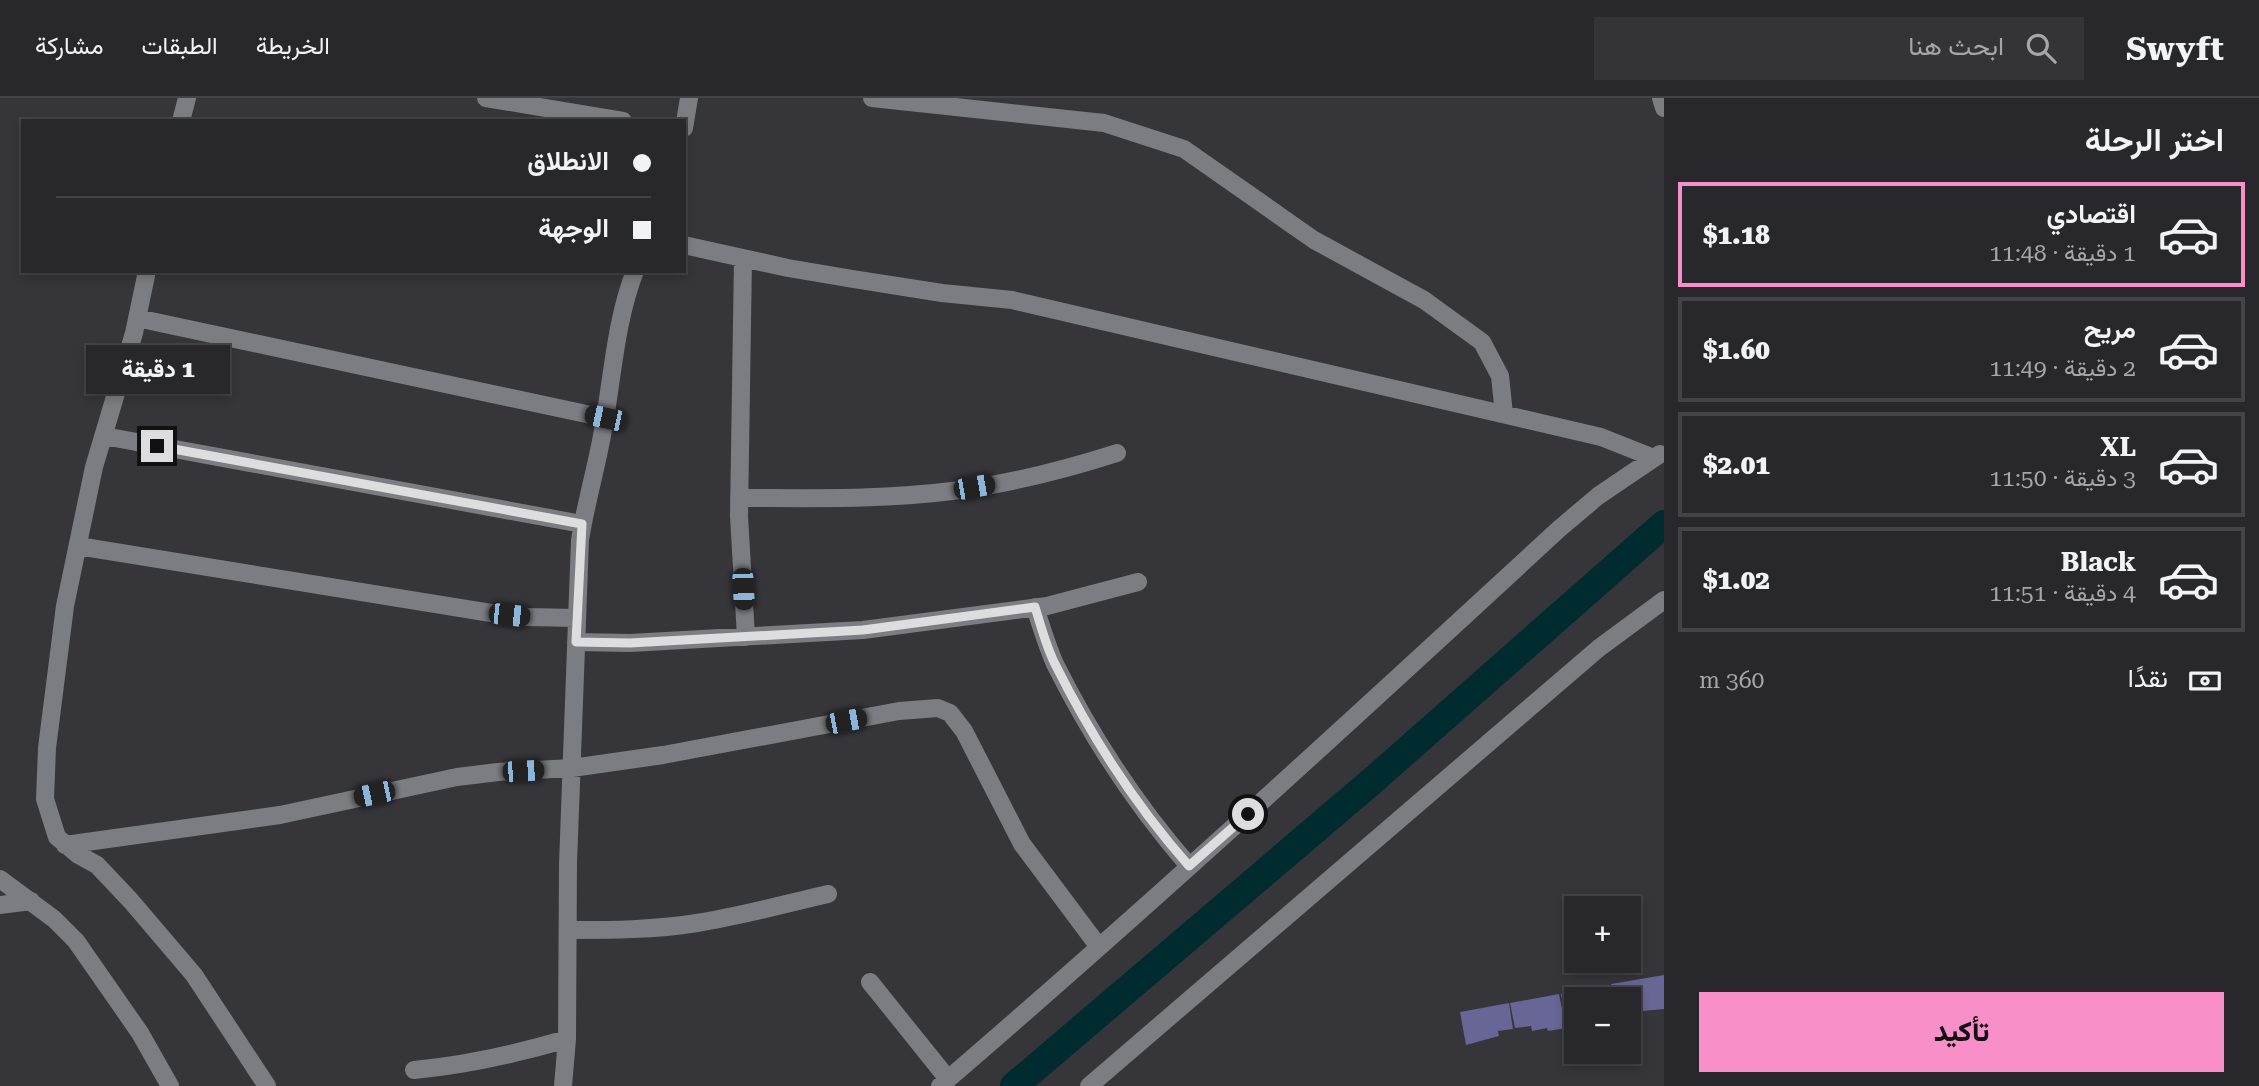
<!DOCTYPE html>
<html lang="ar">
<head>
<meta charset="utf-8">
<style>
  body { margin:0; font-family:"Roboto Serif",Vazirmatn,serif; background:#343438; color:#f1f3f6; direction:rtl; height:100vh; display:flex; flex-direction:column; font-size:26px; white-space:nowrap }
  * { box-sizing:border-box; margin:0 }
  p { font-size:23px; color:#a5a6a9 }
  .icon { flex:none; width:38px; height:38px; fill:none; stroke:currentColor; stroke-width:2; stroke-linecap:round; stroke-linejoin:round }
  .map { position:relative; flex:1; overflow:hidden; direction:ltr }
  .drawer { display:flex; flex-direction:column; background:#28282c; width:595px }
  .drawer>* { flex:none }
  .banner { position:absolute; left:21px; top:21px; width:665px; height:154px; border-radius:0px; box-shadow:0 4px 10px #0003,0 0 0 2px #444448; direction:rtl; display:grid; align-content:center; height:154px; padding:0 35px; background:#28282c }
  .fabs { position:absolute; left:1564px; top:798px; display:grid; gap:14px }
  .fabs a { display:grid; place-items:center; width:77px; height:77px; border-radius:0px; background:#28282c; box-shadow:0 4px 10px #0003,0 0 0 2px #444448; font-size:35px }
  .end { position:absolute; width:32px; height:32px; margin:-16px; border:9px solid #dddde0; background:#111; box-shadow:0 0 0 4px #111 }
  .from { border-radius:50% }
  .bubble { position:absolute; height:49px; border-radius:0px; background:#28282c; box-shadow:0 4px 10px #0003,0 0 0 2px #444448; font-size:23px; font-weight:800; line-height:49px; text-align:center; direction:rtl }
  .car { position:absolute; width:21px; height:42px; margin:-21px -10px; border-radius:9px; box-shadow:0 0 5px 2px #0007; background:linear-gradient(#222 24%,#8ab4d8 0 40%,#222 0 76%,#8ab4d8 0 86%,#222 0) }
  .banner b { display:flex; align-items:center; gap:24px; height:66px; font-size:26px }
  .banner b+b { border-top:2px solid #444448 }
  .banner i { width:18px; height:18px; background:#f1f3f6 }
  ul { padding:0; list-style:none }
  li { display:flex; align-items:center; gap:21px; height:105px; margin:0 14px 10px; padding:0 21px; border:4px solid #444448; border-radius:0px }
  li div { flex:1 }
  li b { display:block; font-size:26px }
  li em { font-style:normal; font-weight:800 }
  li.on { border-color:#f98fc9 }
  li>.icon { width:63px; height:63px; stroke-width:1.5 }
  h2 { padding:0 35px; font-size:32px; line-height:84px }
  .pay { display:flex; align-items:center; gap:18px; height:77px; padding:0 35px; font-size:26px }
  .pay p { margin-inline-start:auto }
  .primary-button { display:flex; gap:14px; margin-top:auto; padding:14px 35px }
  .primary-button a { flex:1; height:80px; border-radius:0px; background:#f98fc9; color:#111; font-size:28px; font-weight:800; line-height:80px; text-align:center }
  header { display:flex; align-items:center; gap:42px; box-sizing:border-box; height:98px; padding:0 35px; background:#28282c; border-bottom:2px solid #444448 }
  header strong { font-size:33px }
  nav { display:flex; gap:38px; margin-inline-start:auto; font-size:24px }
  .search { width:490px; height:63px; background:#343438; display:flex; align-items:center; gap:18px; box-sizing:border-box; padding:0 24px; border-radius:0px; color:#a5a6a9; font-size:26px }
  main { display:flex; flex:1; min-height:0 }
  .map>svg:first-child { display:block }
</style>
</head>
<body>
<header>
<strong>Swyft</strong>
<div class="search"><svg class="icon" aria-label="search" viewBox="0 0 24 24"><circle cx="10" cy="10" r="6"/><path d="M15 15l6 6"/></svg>ابحث هنا</div>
<nav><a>الخريطة</a><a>الطبقات</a><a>مشاركة</a></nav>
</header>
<main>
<section class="drawer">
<h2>اختر الرحلة</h2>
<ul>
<li class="on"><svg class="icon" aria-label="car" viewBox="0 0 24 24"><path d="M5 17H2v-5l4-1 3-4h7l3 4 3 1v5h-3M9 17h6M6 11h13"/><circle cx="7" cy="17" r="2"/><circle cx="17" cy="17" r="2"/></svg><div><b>اقتصادي</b><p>1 دقيقة · 11:48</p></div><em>$1.18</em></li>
<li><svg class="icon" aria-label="car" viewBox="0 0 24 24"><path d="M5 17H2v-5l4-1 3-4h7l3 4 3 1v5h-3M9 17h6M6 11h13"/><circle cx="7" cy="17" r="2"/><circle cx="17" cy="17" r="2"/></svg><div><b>مريح</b><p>2 دقيقة · 11:49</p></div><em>$1.60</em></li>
<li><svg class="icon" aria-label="car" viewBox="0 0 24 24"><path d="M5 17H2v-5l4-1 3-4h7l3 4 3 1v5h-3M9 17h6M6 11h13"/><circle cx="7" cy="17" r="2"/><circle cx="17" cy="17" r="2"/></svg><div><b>XL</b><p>3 دقيقة · 11:50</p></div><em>$2.01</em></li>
<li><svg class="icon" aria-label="car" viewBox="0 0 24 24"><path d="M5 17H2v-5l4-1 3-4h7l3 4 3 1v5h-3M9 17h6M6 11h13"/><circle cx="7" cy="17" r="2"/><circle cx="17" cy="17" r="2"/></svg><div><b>Black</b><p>4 دقيقة · 11:51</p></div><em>$1.02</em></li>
</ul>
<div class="pay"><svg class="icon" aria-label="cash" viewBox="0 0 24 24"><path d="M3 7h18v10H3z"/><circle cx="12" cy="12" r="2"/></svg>نقدًا<p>360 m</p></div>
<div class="primary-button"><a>تأكيد</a></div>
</section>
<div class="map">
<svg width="1664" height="988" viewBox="0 0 1664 988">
  <rect width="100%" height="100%" fill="#35353a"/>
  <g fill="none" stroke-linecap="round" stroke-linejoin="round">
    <path stroke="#002b2f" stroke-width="28" d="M1014 988 1371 684 1664 426"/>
  </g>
  <path fill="#676696" d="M1664 877V911L1632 914 1631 909H1629V901H1614L1611 886Z
    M1610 887 1613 901H1577V927L1567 929 1561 896Z
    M1559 896 1566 930 1548 933 1547 930 1532 933 1531 928 1515 930 1510 905Z
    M1509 905 1513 931 1498 933 1499 938 1466 947 1460 914Z"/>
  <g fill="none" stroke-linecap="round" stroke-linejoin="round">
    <path stroke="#7c7d82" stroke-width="18" d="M486 0 623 23
      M872 0 1104 25 1184 51 1314 142 1424 202 1482 244 1500 278 1504 316
      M1661 0 1664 10
      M181 23 187 0
      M684 30 689 0
      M684 147 788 170 853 181 942 195 1012 202 1601 339 1654 360
      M743 160 739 418 746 539
      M147 173 134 235 94 369 65 508 47 650 45 701 57 739 77 756 97 767 131 803 194 877 267 988
      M137 220 605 320
      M104 338 582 426
      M739 400C810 400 881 402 952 393 1008 386 1064 372 1117 355
      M78 448 491 515 527 519 577 520
      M1035 509C1041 528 1047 548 1055 566 1091 638 1136 707 1189 768
      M576 544 630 545 863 532 1047 508 1138 484
      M65 747 280 717 457 679 498 674 572 670 663 657 899 613 938 610 950 615 964 633 1022 746 1099 849
      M0 781 54 821 76 843 140 935 170 988
      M0 807 31 803
      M568 832C611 832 654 832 697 825 741 818 785 806 828 796
      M870 884 948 981
      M414 972C467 967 516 956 567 941
      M563 988 567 941 568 766 580 442C586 403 598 365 604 326 613 275 616 222 635 173
      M940 988C1151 807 1355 619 1559 431L1598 398 1660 356
      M1089 988 1599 550 1664 502"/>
  </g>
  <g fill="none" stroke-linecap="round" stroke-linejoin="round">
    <path stroke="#dddde0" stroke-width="9" d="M157 348 582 426 576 544 630 545 863 532 1035 509C1041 528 1046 548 1055 566 1091 638 1136 708 1189 768L1248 716"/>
  </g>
</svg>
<div class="fabs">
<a>+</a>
<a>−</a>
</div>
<i class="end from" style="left:1248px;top:716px"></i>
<i class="end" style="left:157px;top:348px"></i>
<div class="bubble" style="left:86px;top:247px;width:144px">1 دقيقة</div>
<i class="car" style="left:605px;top:320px;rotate:282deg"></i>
<i class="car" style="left:974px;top:389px;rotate:80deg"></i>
<i class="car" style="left:743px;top:491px;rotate:177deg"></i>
<i class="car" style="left:509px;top:517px;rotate:96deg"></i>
<i class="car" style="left:846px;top:623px;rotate:79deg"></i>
<i class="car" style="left:523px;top:673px;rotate:87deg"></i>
<i class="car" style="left:374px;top:696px;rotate:258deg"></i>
<div class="banner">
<b><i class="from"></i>الانطلاق</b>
<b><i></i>الوجهة</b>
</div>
</div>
</main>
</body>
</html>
